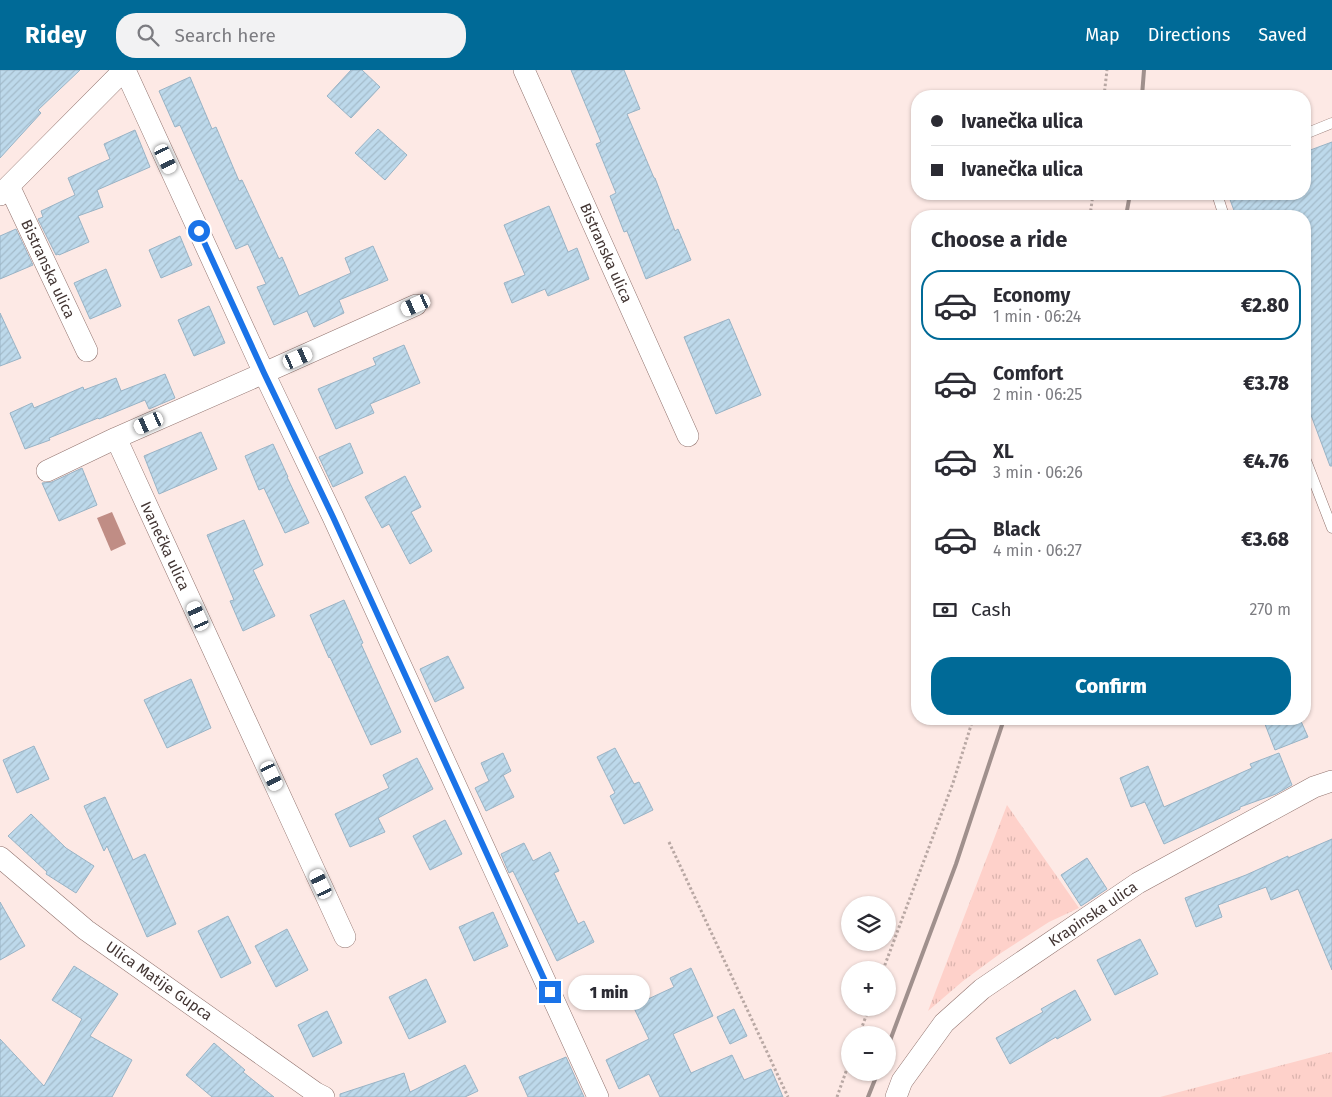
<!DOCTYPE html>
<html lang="en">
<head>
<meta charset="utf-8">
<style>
  body { margin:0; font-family:"Fira Sans",sans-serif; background:#f2f2f3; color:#2b2b33; height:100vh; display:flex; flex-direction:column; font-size:19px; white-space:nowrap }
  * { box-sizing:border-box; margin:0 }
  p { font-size:16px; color:#7c7c81 }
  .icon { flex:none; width:28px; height:28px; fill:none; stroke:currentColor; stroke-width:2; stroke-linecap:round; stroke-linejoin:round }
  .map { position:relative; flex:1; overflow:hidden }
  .panel { position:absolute; left:911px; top:140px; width:400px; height:515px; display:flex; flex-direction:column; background:#fff; border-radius:20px; box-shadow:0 1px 4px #0004 }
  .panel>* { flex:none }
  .hud { position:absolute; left:911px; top:20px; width:400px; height:110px; border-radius:20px; box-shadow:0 1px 4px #0004; display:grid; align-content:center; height:110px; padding:0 20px; background:#fff }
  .tools { position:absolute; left:841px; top:826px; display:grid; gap:10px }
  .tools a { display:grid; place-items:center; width:55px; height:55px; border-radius:50%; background:#fff; box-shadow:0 1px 4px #0004; font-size:25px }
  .end { position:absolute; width:22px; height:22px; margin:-11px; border:6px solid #1a73e8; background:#fff; box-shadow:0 0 0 2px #fff }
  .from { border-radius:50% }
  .bubble { position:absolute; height:35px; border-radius:18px; background:#fff; box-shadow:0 1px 4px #0004; font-size:16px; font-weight:800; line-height:35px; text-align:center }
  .car { position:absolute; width:15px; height:30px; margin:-15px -8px; border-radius:6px; box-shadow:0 0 4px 1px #0007; background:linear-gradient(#fff 24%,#345 0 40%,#fff 0 76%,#345 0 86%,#fff 0) }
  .hud b { display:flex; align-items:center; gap:18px; height:48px; font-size:19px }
  .hud b+b { border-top:1px solid #e1e1e2 }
  .hud i { width:12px; height:12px; background:#2b2b33 }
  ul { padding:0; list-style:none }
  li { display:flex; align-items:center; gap:15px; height:70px; margin:0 10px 8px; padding:0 10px; border:2px solid transparent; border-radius:20px }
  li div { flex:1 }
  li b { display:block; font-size:19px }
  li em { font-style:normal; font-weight:800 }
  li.active { border-color:#006a97 }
  li>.icon { width:45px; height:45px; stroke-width:1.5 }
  h2 { padding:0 20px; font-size:22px; line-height:60px }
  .pay { display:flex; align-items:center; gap:12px; height:55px; padding:0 20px; font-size:19px }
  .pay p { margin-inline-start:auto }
  .action { display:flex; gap:10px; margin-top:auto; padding:10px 20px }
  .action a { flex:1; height:58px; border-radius:20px; background:#006a97; color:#fff; font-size:20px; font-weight:800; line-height:58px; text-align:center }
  header { display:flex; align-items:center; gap:30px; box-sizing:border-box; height:70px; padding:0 25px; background:#006a97; color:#fff }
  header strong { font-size:24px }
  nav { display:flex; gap:28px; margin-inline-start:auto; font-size:18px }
  .search { width:350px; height:45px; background:#f2f2f3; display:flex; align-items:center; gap:12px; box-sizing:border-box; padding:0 18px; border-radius:20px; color:#7c7c81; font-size:19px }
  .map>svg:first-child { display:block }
</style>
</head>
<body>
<header>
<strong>Ridey</strong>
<div class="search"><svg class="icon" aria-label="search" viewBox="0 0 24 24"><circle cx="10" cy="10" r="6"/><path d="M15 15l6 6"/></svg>Search here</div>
<nav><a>Map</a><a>Directions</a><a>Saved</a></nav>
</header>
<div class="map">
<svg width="1332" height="1027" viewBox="0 0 1332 1027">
  <defs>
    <pattern id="grass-tufts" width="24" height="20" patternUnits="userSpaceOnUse" patternTransform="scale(1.25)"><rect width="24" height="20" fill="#fed1ca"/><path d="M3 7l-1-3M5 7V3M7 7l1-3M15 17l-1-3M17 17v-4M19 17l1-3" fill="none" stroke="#dbb4ae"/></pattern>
    <pattern id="building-hatch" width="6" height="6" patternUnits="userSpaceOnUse" patternTransform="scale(1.25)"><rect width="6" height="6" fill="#bdd9eb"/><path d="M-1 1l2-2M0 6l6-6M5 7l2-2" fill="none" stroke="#a4bbca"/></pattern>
  </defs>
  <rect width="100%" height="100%" fill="#fde9e5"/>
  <path fill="url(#grass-tufts)" d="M1007 735 1079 838 1049 852 1001 883 963 911 928 941Z
    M1332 982V1027H1160Z"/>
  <path fill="#c08d85" d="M112 442 126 474 111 481 97 448Z"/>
  <path fill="url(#building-hatch)" stroke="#99b3c5" d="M0 0H80L38 40 41 43 0 88Z
    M351 0H362L380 17 351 48 327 26Z
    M571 0H624L640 39 627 44 654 108H655L675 161 678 159 691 190 646 209 627 161 624 162 610 126 616 123 596 74 601 72Z
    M190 7 212 59 216 57 239 111 242 110 279 189 282 187 299 226 351 203 345 188 373 176 388 210 339 230 344 243 314 257 307 241 274 255 257 217 266 214 248 174 236 179 180 55 175 57 159 21Z
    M378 59 407 85 385 110 355 83Z
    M135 60 150 97 97 120 103 137 78 146 89 172 59 185 58 184 56 185 38 149 43 147 41 141 75 125 68 108 110 89 104 74Z
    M1332 72V396H1330L1305 329V146H1236L1228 124H1305V82Z
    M549 136 568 182 577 178 589 209 548 226 545 219 512 233 504 213 525 205 504 155Z
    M16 159 33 195 0 209V166Z
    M180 166 192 195 161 208 149 180Z
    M106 199 121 236 90 249 74 213Z
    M209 236 225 273 194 286 178 250Z
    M0 243 21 288 0 296Z
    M729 249 761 325 716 344 684 267Z
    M404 275 420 313 370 334 374 343 336 359 318 319 376 295 373 288Z
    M165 304 175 328 149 339 145 330 99 349 98 348 49 368 50 370 25 379 10 343 32 333 34 338 83 317 84 320 116 308 121 321Z
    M201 362 217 399 159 424 144 386Z
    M350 373 363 403 333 417 319 387Z
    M273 374 288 407H287L309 453 285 463 264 418 259 420 245 386Z
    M82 398 97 435 59 451 42 413 52 412Z
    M405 406 421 437 411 442 432 481 410 494 389 454 382 458 365 427Z
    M244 450 263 495 253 500 275 546 243 561 230 531 234 530 207 465Z
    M344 530 363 573 361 574 401 662 371 675 330 587 329 588 310 545Z
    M448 586 464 618 435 632 420 599Z
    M191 609 211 658 167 678 144 630Z
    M1263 649H1300L1308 667 1275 680Z
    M34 676 49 709 17 723 3 690Z
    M615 678 634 714 639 712 653 740 624 754 610 726 615 723 597 687Z
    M503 683 511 701 500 707 503 705 514 727 486 741 475 718 489 711 481 693Z
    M1279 683 1292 715 1276 724 1240 737V739L1164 774 1145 732 1131 737 1120 708 1148 696 1164 737 1252 698 1250 694Z
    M417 688 433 719 378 748 385 762 350 777 335 744 389 718 383 705Z
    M105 727 133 790 145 784 176 854 147 867 107 776 104 781 84 736Z
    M31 744 66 778 94 796 76 823 46 804 47 802 8 766Z
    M445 750 462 784 430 800 413 766Z
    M1332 769V900L1298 819 1271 830 1266 817 1218 835 1222 847 1196 857 1185 828 1246 805 1288 786V788Z
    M524 773 533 791 550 782 559 801 554 803 578 854 584 851 594 872 557 891 513 801 509 803 501 784Z
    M1087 788 1107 819 1081 836 1061 805Z
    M0 832 25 876 0 890Z
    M493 842 508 876 474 891 459 857Z
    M228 846 251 893 221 908 198 861Z
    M287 859 308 900 276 917 255 876Z
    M1140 869 1158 904 1115 925 1097 890Z
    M74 896 118 924 90 966 132 990 112 1027H0V969L44 1016 82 949 52 930Z
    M691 898 713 946 673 964 691 1003 732 985 744 1010 771 999 783 1027H660L649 1004 619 1019 606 990 649 969 633 936 674 917 670 908Z
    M426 909 446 952 409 969 389 927Z
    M1075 920 1091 950 1057 969 1056 967 1010 994 996 968 1043 942 1041 939Z
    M734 939 747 966 730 974 717 947Z
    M327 941 342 973 313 987 298 955Z
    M214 973 245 1000 243 1002 274 1027H212L186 1005Z
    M566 987 584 1027H528L519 1007Z
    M465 995 478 1021 465 1027H340V1024L404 1003 410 1022Z"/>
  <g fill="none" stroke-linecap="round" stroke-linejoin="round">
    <defs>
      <path id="service" d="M1305 64 1332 53
        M1217 124 1224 146
        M1305 388 1332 458"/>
      <path id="minor" d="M125 0 264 303 333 447 598 1027
        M524 0 688 366
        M9 116 87 281
        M0 125 124 0
        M47 401 116 368
        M0 787 86 860 316 1023 324 1027
        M345 867 116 368 264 303 416 235
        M896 1027 902 1011 944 953 982 919 1138 813 1314 717 1332 711"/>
    </defs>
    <use href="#service" stroke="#91736e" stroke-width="11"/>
    <use href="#minor" stroke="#91736e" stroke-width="22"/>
    <path stroke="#b9a8a4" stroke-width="3" stroke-dasharray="2.5 2.5" stroke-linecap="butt" d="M1104 26 1107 0
      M1090 146 1093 124
      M669 772 788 1027
      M883 900 953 713 973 649
      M859 965 869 938
      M837 1027 850 990"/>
    <use href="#service" stroke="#fff" stroke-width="10"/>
    <use href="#minor" stroke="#fff" stroke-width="21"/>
    <path stroke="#a0908d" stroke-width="4" d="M1142 26 1144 0
      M1126 146 1130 124
      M888 976 956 794 1004 649
      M868 1027 878 1002"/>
  </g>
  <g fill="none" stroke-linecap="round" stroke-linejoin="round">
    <path stroke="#1a73e8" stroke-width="6" d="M199 161 264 303 333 447 550 922"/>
  </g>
  <g text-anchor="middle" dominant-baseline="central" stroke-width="4" stroke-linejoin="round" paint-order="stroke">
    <g font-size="15" fill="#423533" stroke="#fff">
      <text transform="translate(606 183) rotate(66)">Bistranska ulica</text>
      <text transform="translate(48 199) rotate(65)">Bistranska ulica</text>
      <text transform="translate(165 476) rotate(65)">Ivanečka ulica</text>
      <text transform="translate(1093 844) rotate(-34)">Krapinska ulica</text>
      <text transform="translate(159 911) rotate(35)">Ulica Matije Gupca</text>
    </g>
  </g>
</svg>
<div class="tools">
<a><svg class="icon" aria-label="layers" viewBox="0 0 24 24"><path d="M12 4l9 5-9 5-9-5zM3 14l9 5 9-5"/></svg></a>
<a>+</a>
<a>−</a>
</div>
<i class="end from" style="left:199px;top:161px"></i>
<i class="end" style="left:550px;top:922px"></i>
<div class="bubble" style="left:568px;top:905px;width:82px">1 min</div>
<i class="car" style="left:166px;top:89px;rotate:155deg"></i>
<i class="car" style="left:416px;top:235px;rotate:246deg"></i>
<i class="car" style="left:298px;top:288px;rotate:66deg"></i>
<i class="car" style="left:149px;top:353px;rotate:246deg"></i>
<i class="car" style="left:198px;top:546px;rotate:336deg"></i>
<i class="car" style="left:272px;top:706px;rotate:155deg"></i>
<i class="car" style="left:321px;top:814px;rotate:335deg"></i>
<div class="hud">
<b><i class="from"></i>Ivanečka ulica</b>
<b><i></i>Ivanečka ulica</b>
</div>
<section class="panel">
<h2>Choose a ride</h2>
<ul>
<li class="active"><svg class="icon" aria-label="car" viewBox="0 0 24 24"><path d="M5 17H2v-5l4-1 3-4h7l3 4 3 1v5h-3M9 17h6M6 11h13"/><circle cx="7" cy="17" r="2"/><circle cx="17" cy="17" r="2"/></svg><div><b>Economy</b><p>1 min · 06:24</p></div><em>€2.80</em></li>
<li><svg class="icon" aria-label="car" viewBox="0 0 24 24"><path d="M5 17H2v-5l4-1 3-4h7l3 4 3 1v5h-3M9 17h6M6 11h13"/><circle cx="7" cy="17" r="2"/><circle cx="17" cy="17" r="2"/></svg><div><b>Comfort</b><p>2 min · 06:25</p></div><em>€3.78</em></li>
<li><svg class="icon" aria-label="car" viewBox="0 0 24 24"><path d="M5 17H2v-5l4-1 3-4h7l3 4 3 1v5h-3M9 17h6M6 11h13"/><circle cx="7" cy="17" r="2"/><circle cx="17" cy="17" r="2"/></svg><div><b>XL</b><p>3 min · 06:26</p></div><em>€4.76</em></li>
<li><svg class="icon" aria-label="car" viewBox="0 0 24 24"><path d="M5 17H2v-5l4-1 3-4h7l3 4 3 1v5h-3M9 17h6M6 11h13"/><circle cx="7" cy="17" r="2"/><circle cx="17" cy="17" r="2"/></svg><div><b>Black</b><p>4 min · 06:27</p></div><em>€3.68</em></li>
</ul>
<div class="pay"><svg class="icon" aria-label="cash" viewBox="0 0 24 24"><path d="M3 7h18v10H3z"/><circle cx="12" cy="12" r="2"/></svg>Cash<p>270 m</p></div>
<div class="action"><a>Confirm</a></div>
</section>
</div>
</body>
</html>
